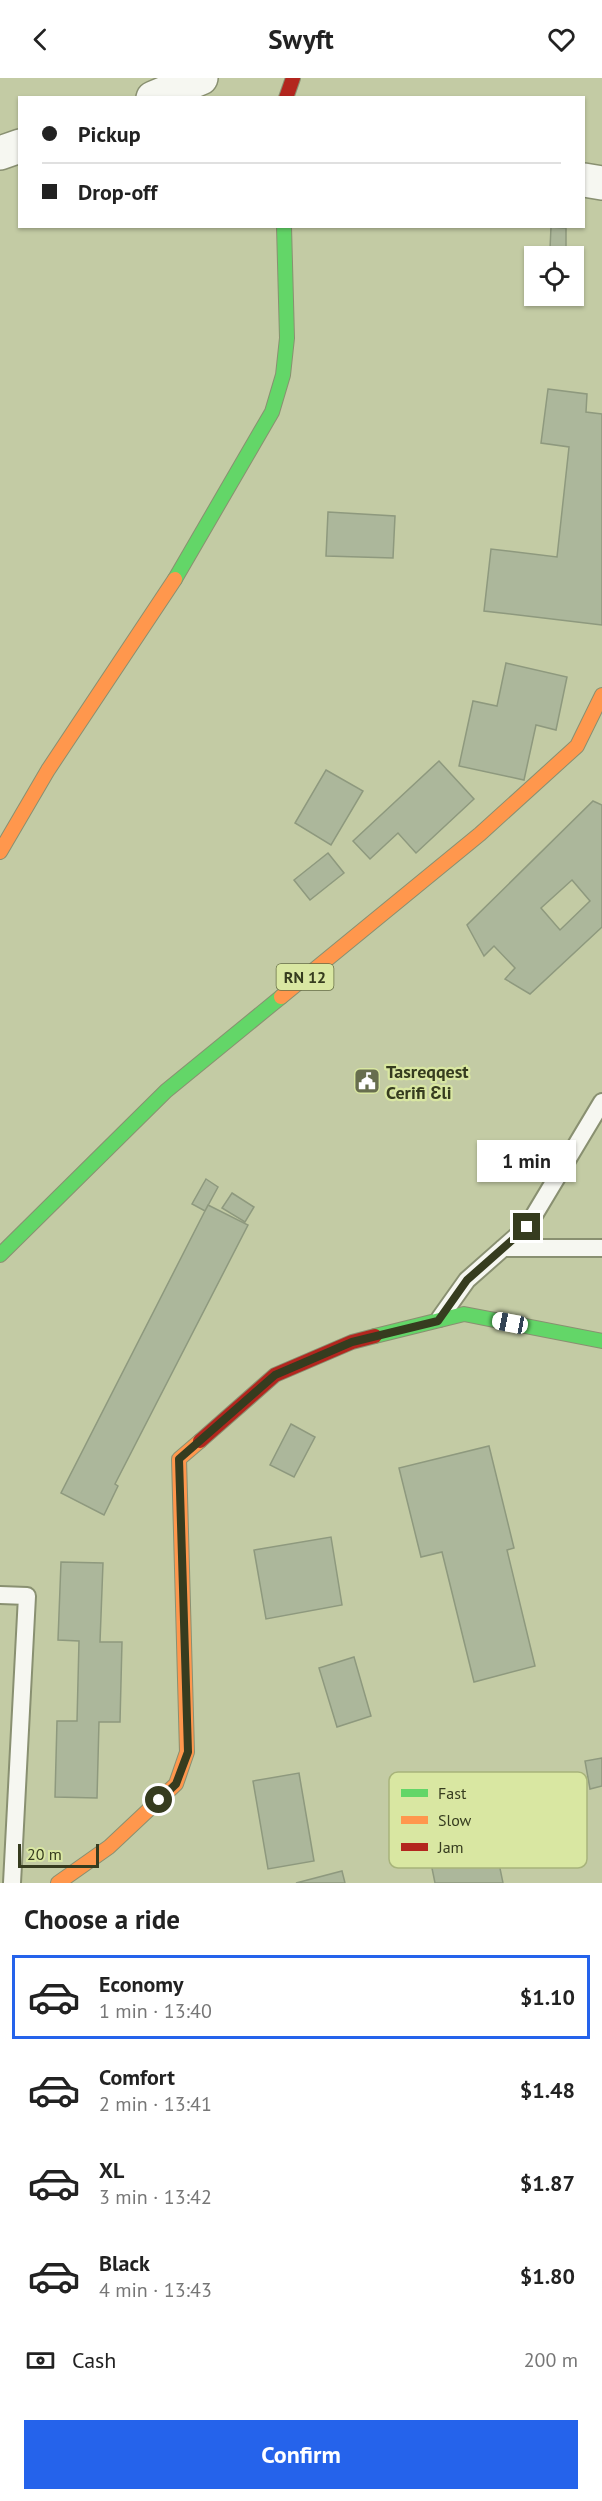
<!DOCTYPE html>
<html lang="en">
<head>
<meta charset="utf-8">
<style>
  body { margin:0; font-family:"PT Sans",sans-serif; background:#f2f2f2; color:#222; height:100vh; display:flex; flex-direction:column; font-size:22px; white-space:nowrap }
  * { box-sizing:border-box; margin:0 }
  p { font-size:20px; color:#767676 }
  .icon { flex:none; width:33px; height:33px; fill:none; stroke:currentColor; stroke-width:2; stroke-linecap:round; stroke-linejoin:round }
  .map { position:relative; height:1805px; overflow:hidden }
  .side { display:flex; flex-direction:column; background:#fff; flex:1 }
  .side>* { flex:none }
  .top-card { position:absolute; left:18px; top:18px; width:567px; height:132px; border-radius:0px; box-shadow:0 2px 4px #0004; display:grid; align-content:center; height:132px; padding:0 24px; background:#fff }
  .fabs { position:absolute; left:524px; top:168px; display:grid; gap:12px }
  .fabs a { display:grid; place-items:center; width:60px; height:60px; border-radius:0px; background:#fff; box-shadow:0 2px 4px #0004; font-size:30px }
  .scale { position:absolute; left:18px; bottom:15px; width:81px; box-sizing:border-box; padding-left:6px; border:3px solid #363c1f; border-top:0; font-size:16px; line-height:21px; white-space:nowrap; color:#363c1f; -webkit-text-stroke:4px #d9e7a2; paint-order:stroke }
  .end { position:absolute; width:27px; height:27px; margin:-14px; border:8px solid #363c1f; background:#fff; box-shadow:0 0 0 3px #fff }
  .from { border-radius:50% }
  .bubble { position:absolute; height:42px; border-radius:0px; background:#fff; box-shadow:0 2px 4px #0004; font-size:20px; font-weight:700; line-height:42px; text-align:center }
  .car { position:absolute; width:18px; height:36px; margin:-18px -9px; border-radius:8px; box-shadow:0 0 4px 2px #0007; background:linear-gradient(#fff 24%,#345 0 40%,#fff 0 76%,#345 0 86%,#fff 0) }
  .top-card b { display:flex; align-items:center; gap:21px; height:57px; font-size:22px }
  .top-card b+b { border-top:2px solid #e0e0e0 }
  .top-card i { width:15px; height:15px; background:#222 }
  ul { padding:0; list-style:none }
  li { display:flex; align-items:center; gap:18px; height:84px; margin:0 12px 9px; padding:0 12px; border:3px solid transparent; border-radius:0px }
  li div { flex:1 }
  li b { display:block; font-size:22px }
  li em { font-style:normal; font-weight:700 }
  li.on { border-color:#2563eb }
  li>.icon { width:54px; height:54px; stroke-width:1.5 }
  h2 { padding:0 24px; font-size:27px; line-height:72px }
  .pay { display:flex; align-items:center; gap:15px; height:66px; padding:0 24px; font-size:22px }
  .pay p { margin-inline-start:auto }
  .primary-button { display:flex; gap:12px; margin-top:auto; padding:12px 24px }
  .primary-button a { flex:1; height:69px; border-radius:0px; background:#2563eb; color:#fff; font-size:24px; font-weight:700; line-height:69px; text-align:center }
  header { display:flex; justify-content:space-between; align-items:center; height:78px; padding:0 24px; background:#fff; font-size:27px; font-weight:700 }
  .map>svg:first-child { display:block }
</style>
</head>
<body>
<header><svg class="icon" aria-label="back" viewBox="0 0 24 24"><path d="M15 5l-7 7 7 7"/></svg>Swyft<svg class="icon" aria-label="heart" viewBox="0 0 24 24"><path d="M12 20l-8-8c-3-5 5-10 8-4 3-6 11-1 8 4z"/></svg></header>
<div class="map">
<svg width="602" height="1805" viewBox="0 0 602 1805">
  <rect width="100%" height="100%" fill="#c3cba4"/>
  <path fill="#acb79b" stroke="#8e997e" stroke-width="1.5" fill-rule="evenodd" d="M551 149 566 150V172L550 171Z
    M548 311 587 316 586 334 602 336V547L484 533 491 471 557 479 569 369 541 365Z
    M328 434 395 438 393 480 326 478Z
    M506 585 567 599 556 652 536 647 524 702 459 688 473 623 497 628Z
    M439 683 474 721 416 775 398 755 370 781 353 763Z
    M326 692 363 713 331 767 295 745Z
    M593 723 602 727V849L530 916 505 901 515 890 494 868 484 878 467 847ZM572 802 590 823 560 852 541 830Z
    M328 775 344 795 310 822 294 802Z
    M206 1101 218 1109 205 1133 192 1126Z
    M232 1115 254 1129 245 1144 222 1130Z
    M208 1127 248 1147 115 1406 118 1408 104 1437 61 1415Z
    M291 1346 315 1359 294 1399 270 1387Z
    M489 1368 514 1470 507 1472 535 1588 474 1604 442 1474 421 1479 399 1390Z
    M331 1459 342 1527 266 1541 254 1472Z
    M61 1484 103 1485 100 1564H122L120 1644H99L97 1720 55 1719 57 1643H77L79 1563 58 1562Z
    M354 1579 371 1638 337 1649 319 1590Z
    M602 1680V1708L590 1711 585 1683Z
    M299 1695 314 1783 268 1791 253 1703Z
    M487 1727 503 1805H435L422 1741Z
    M342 1793 345 1805H296Z"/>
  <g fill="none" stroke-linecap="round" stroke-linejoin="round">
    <defs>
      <path id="lane" d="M503 1170H602
        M440 1240 467 1202 527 1149 602 1024
        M0 1517 27 1518 12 1805"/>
      <path id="street" d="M153 20 201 0
        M0 75 20 68
        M584 102 602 105"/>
      <path id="fast" d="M175 501 272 334 283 297 287 260 284 148
        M0 1177 166 1013 281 919
        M375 1258 464 1236 602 1263"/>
      <path id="slow" d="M0 774 48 692 175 501
        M281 919 480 756 577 668 602 617
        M58 1805 109 1769 176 1706 187 1674 179 1381 200 1363"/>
      <path id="jam" d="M286 20 293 0
        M200 1363 275 1297 352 1264 375 1258"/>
    </defs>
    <use href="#lane" stroke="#899071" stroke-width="20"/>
    <use href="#street" stroke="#899071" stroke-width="36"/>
    <use href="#fast" stroke="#899071" stroke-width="16"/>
    <use href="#slow" stroke="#899071" stroke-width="16"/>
    <use href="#jam" stroke="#899071" stroke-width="16"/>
    <use href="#lane" stroke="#f6f7f1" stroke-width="16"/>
    <use href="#street" stroke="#f6f7f1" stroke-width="33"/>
    <use href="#fast" stroke="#63d668" stroke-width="14"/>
    <use href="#slow" stroke="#ff974d" stroke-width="14"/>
    <use href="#jam" stroke="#b3261e" stroke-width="14"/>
  </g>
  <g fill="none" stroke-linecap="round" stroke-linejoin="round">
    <path stroke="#363c1f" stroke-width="8" d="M159 1722 176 1706 188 1674 179 1381 275 1297 352 1264 438 1243 467 1202 527 1149"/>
  </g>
  <defs>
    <symbol id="civic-square" viewBox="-11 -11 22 22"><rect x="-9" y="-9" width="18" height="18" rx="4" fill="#676e4e" stroke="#d9e7a2"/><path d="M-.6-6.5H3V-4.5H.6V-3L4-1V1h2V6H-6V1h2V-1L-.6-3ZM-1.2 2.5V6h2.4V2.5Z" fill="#fff"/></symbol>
  </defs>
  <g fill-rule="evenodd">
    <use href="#civic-square" x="352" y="988" width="30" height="30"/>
  </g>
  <g text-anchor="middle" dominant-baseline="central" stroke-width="4.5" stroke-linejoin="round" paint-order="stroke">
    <rect fill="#d9e7a2" stroke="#676f46" stroke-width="1.5" x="276.5" y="886" width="57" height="26" rx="4.5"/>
    <g font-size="16" font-weight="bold" fill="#363c1f">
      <text x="305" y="899">RN 12</text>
    </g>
    <g font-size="18" font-weight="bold" fill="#363c1f" stroke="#d9e7a2" text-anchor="start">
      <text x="386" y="993">Tasreqqest<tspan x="386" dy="21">Cerifi Ɛli</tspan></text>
    </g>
  </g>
  <rect x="389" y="1694" width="198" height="96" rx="9" fill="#d9e7a2" stroke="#a8b47b" stroke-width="1.5"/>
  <rect x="401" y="1711" width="27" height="8" fill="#63d668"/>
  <rect x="401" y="1738" width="27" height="8" fill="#ff974d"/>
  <rect x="401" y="1765" width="27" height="8" fill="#b3261e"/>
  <g font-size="16" fill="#363c1f">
    <text x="438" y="1721">Fast</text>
    <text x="438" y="1748">Slow</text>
    <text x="438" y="1775">Jam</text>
  </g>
</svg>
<div class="fabs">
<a><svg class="icon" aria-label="locate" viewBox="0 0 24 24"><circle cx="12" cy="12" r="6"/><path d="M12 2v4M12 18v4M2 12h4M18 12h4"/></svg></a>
</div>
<div class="scale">20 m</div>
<i class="end from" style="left:159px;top:1722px"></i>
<i class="end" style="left:527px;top:1149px"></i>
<div class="bubble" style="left:477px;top:1062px;width:99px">1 min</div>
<i class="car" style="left:510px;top:1245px;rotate:281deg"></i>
<div class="top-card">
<b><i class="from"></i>Pickup</b>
<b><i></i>Drop-off</b>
</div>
</div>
<section class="side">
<h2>Choose a ride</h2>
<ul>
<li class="on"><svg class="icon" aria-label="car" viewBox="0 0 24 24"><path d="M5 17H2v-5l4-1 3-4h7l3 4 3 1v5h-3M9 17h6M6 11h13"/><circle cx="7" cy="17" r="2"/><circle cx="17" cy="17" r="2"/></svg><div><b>Economy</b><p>1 min · 13:40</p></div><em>$1.10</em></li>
<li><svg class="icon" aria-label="car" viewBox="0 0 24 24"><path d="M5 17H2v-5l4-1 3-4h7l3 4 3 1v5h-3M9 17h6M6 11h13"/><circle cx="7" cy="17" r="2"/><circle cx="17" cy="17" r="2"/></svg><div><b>Comfort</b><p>2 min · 13:41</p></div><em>$1.48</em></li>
<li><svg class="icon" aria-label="car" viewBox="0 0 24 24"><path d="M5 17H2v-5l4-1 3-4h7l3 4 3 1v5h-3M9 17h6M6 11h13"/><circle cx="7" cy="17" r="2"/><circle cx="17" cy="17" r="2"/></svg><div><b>XL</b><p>3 min · 13:42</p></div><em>$1.87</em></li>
<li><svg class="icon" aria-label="car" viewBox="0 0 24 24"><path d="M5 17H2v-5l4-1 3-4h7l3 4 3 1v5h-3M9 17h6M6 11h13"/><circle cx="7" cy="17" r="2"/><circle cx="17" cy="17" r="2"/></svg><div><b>Black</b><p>4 min · 13:43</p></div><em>$1.80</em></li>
</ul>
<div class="pay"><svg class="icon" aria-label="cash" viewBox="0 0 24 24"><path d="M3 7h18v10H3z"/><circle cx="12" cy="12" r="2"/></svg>Cash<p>200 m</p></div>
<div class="primary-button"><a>Confirm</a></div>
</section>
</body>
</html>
